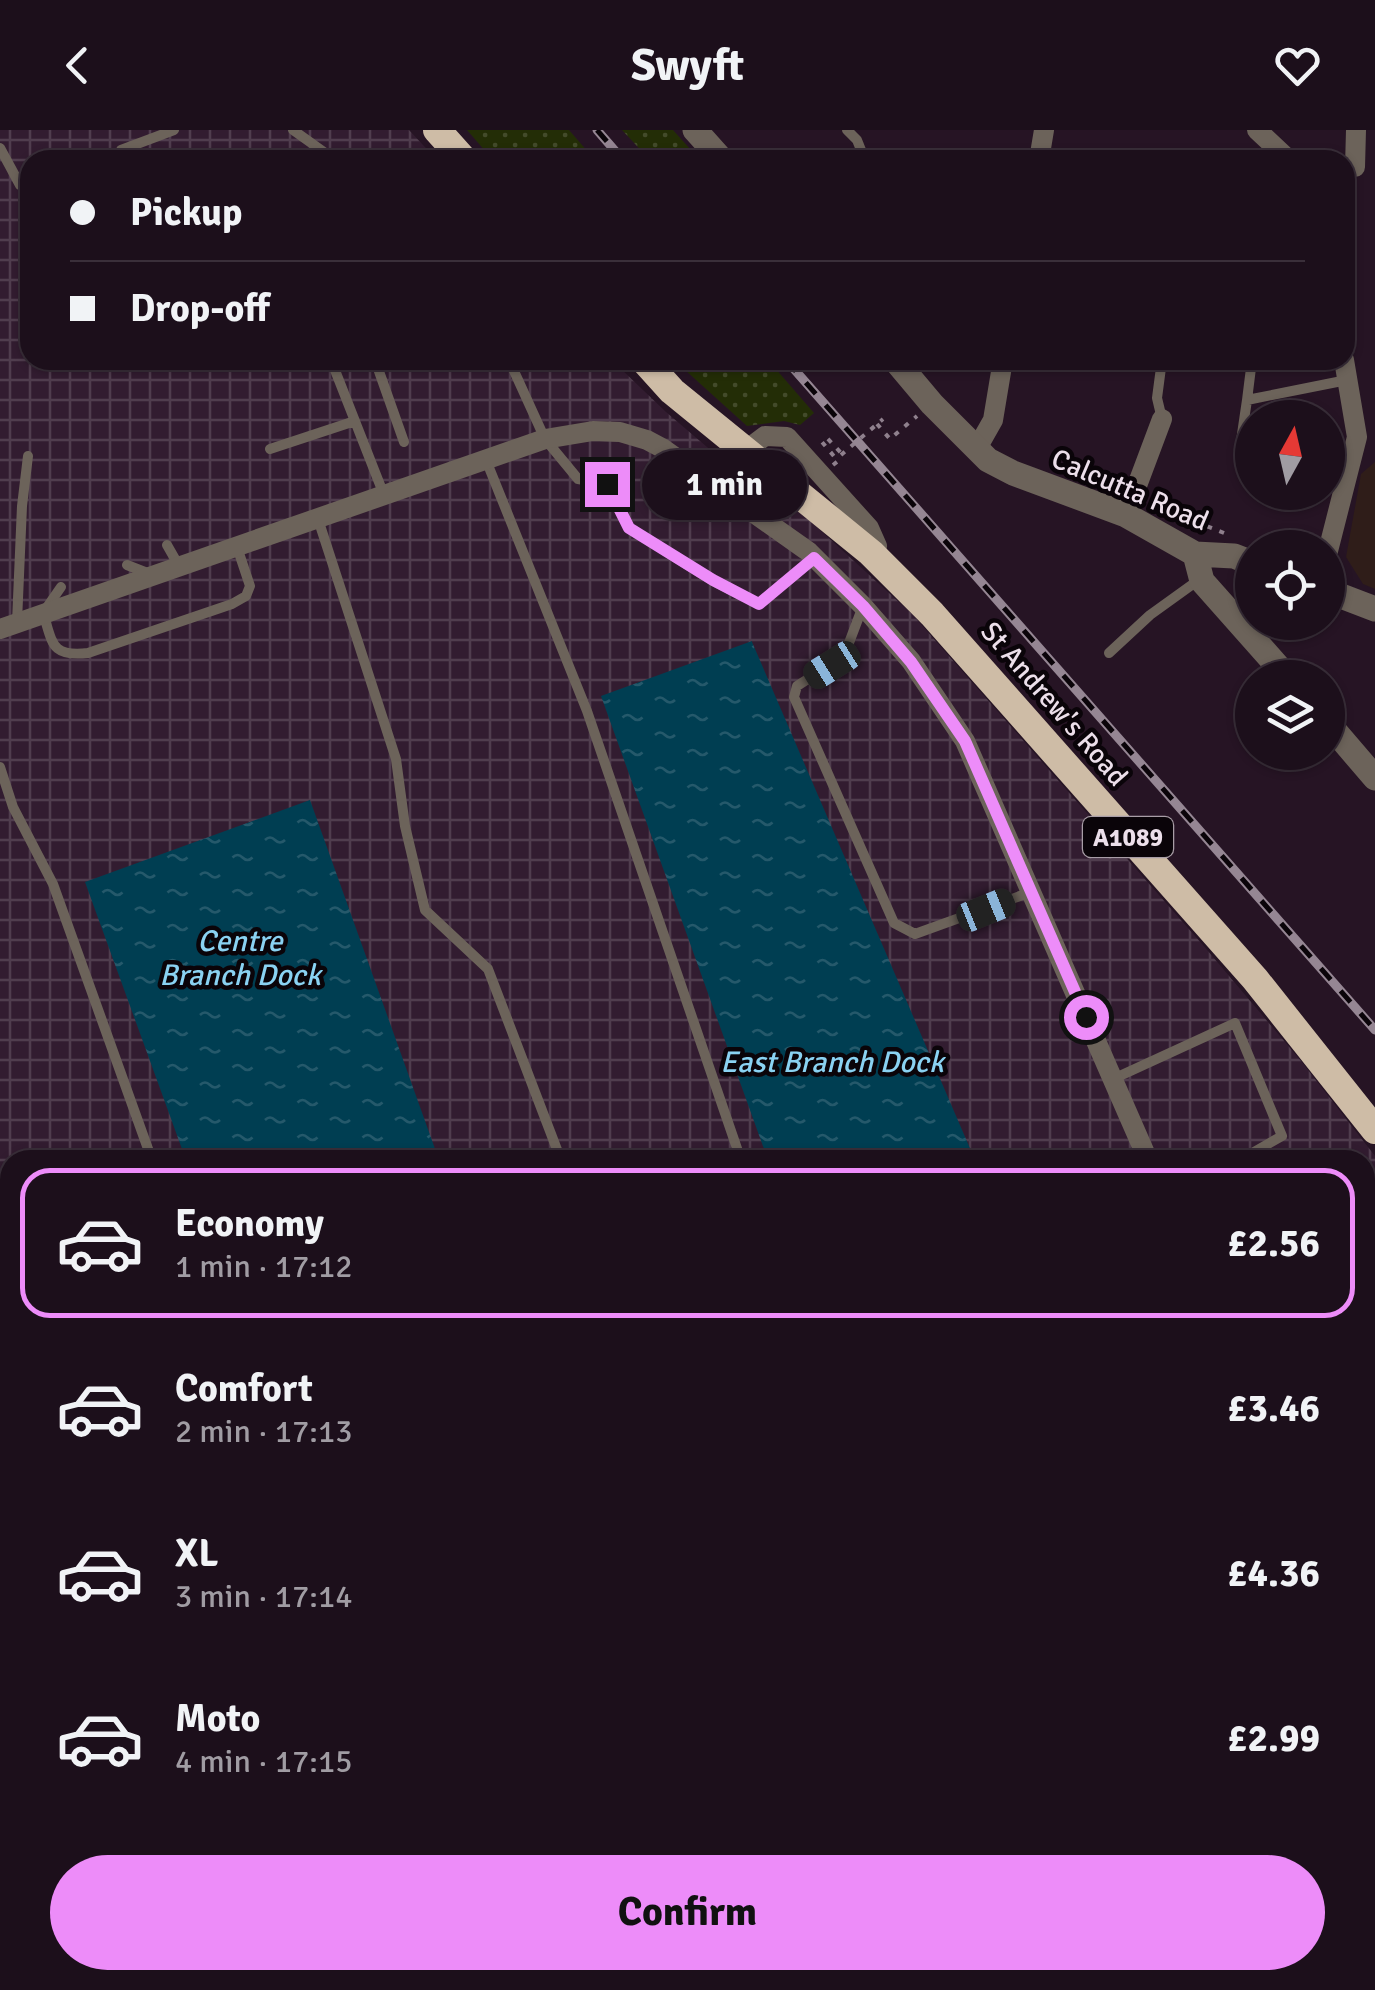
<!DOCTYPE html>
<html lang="en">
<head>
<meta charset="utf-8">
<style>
  body { margin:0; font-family:Signika,sans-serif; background:#251824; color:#f1f3f6; height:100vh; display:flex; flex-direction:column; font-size:38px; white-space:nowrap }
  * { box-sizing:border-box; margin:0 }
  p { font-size:32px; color:#a09ca3 }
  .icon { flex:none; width:55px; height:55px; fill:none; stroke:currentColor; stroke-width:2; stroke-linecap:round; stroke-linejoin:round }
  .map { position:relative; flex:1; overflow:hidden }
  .drawer { position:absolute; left:0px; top:1020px; width:1375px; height:840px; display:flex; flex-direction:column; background:#1c0f1b; border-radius:30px 30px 0 0; box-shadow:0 2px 8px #0004,0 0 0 2px #3a2f3a }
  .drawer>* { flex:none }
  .top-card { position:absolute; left:20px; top:20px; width:1335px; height:220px; border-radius:30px; box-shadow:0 2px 8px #0004,0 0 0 2px #3a2f3a; display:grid; align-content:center; height:220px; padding:0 50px; background:#1c0f1b }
  .needle { width:65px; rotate:8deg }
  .fabs { position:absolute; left:1235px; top:270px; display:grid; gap:20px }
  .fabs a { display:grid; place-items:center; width:110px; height:110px; border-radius:50%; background:#1c0f1b; box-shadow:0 2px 8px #0004,0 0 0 2px #3a2f3a; font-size:50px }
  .end { position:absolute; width:45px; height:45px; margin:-22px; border:12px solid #ed8cf9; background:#111; box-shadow:0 0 0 5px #111 }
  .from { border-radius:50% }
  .bubble { position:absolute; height:70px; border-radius:35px; background:#1c0f1b; box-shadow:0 2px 8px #0004,0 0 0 2px #3a2f3a; font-size:32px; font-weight:800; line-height:70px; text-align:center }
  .car { position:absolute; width:30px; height:60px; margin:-30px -15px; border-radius:12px; box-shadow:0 0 8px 2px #0007; background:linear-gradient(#222 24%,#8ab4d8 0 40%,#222 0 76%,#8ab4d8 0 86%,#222 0) }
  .top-card b { display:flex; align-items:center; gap:35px; height:95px; font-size:38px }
  .top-card b+b { border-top:2px solid #3a2f3a }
  .top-card i { width:25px; height:25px; background:#f1f3f6 }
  ul { padding:18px 0 0; list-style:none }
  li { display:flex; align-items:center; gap:30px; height:150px; margin:0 20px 15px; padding:0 30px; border:5px solid transparent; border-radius:30px }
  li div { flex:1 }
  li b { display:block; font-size:38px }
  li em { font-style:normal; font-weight:800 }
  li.on { border-color:#ed8cf9 }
  li>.icon { width:90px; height:90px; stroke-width:1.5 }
  .button { display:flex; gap:20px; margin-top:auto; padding:20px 50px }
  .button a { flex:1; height:115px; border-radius:60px; background:#ed8cf9; color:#111; font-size:40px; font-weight:800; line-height:115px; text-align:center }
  header { display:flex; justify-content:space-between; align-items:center; height:130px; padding:0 50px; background:#1c0f1b; font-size:45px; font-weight:800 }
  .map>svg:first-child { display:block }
</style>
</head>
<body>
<header><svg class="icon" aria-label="back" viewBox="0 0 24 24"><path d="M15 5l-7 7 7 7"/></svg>Swyft<svg class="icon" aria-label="heart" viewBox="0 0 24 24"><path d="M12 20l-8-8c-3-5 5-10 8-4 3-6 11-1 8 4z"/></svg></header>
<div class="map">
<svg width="1375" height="1860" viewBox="0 0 1375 1860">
  <defs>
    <pattern id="industrial-grid" width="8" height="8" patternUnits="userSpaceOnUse" patternTransform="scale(2.5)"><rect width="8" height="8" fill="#321c30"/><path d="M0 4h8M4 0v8" fill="none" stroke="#503d4e"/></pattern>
    <pattern id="grass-dots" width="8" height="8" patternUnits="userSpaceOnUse" patternTransform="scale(2.5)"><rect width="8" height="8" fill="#232d06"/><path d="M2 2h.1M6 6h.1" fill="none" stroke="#434b2a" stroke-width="1.8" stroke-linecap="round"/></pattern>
    <pattern id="water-ripples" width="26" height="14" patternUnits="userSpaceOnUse" patternTransform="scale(2.5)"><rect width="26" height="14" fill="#003e52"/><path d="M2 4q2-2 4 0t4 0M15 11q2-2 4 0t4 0" fill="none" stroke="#25596b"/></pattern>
  </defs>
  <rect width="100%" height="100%" fill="#261424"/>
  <path fill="url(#industrial-grid)" fill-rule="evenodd" d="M0 0H409L437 30H30V230H616L620 238 666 282 714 323 746 339 808 389 912 484 1202 814 1301 931 1375 1026V1860H0ZM10 1030H1365V1850H10Z"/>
  <path fill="#2f1d19" d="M1375 332V459L1363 454 1346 427 1361 344Z"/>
  <path fill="url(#grass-dots)" d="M467 0H569L595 30H493Z
    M622 0H673L700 30H650Z
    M674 230H768L814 283 800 295 784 291 747 296Z"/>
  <path fill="url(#water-ripples)" d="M752 511V512L975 1030H768L601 566Z
    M310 670 439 1030H186L85 752Z
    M0 1430 10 1458V1850H151L155 1860H0Z
    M481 1850H733L736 1860H485Z
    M835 1850H1326L1331 1860H807Z"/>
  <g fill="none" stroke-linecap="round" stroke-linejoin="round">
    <path stroke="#8f808d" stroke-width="4" stroke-dasharray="5 8" stroke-linecap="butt" d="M877 294 890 309 917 286
      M841 325 883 289
      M833 335 838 331 822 312 827 308 842 324
      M1159 377 1224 403"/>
    <path stroke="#6c635a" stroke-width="10" d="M293 0 335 30
      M847 0 857 10 865 30
      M0 18 20 55 30 60
      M121 20 174 0
      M331 230 384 365
      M375 230 404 312
      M509 230 545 309 578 349 607 354 629 398 713 451 759 474 814 428
      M1247 270 1252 230
      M1162 289 1157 268 1162 230
      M1252 313 1241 311 1247 270 1347 250
      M270 319 355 291
      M486 330 587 581 741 1030
      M318 389 396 629 405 696 425 780 488 839 561 1030
      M167 415 179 436
      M127 435 150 444
      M61 457 43 483C53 514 51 527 88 523L232 474 246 466 250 456 237 417
      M863 476 844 526 797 556 794 567 894 793 915 804 1031 762
      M17 492 22 376 28 326
      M1109 523 1150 485 1200 449
      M0 637 13 677 53 754 152 1030
      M1113 949 1235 893 1282 1006 1240 1030
      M1343 1024 1346 1030
      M1365 1066 1375 1085
      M1365 1151 1375 1146
      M1365 1222 1375 1238
      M1365 1473 1375 1495
      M1365 1756 1375 1779
      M175 1850 179 1860
      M454 1850 457 1860"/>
    <path stroke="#6c635a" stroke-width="20" d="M1257 0 1289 30
      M1039 30 1044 0
      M1345 37H1355L1356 0
      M976 320 993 290 1003 230
      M745 321 765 306 787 307 869 398 877 416 871 423
      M1126 385 1162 289
      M1328 421 1357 307 1344 230
      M0 499 545 309 593 301 620 302 647 310 662 318 809 422 863 476 911 531 965 611 1148 1030
      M1365 1409 1375 1415"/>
    <path stroke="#6c635a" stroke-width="25" d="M695 0 722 30
      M895 230 932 274 988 330 1013 343 1126 385 1195 424 1234 426 1252 433
      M1195 424 1202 451 1288 548
      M1328 461 1375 479
      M1328 593 1375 648"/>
    <path stroke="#cebca6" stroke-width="28" d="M437 0 464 30
      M644 230 672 261 871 423 932 484 1255 849 1375 1000"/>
    <defs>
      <path id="rail" d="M597 0 623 30
        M786 230 1375 900"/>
    </defs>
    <use href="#rail" stroke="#958693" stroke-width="9"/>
    <use href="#rail" stroke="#0a0409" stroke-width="5" stroke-dasharray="15" stroke-linecap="butt"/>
  </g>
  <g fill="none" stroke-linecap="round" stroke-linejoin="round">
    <path stroke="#ed8cf9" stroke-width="12" d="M607 354 629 398 713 450 759 474 814 428 863 476 911 532 965 611 1086 887"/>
  </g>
  <g text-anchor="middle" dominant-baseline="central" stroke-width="9" stroke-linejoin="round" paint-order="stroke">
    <rect fill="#0a0409" stroke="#a89da6" stroke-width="2.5" x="1083" y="687" width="90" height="40" rx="8"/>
    <g font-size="25" font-weight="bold" fill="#ecdfea">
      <text x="1128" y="707">A1089</text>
    </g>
    <g font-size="28" fill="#ecdfea" stroke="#0a0409">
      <text transform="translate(1130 360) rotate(23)">Calcutta Road</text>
      <text transform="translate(1054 574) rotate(49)">St Andrew's Road</text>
    </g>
    <g font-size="30" font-style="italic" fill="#8ad2f2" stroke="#0a0409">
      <text x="240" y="811">Centre<tspan x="240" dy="34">Branch Dock</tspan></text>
      <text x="832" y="932">East Branch Dock</text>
    </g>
  </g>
</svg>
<div class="fabs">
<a><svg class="needle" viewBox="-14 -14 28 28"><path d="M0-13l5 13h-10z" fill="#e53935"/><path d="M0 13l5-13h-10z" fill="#a09ca3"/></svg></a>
<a><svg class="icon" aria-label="locate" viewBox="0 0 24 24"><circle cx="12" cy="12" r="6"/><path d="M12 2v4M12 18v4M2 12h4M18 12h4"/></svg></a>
<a><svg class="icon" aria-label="layers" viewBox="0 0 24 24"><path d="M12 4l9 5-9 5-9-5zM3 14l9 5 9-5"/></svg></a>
</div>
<i class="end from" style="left:1086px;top:887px"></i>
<i class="end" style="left:607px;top:354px"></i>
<div class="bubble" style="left:642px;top:320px;width:165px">1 min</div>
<i class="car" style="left:832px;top:535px;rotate:238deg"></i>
<i class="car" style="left:986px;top:780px;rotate:68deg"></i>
<div class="top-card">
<b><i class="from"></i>Pickup</b>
<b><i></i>Drop-off</b>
</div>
<section class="drawer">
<ul>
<li class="on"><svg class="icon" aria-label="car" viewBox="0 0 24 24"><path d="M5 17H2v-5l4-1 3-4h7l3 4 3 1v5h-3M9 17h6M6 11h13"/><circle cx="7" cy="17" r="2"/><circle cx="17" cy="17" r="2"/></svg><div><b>Economy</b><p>1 min · 17:12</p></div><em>£2.56</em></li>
<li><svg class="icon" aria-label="car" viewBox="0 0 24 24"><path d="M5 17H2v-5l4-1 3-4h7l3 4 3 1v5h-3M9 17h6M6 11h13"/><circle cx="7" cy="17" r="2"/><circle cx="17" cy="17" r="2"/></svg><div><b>Comfort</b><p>2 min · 17:13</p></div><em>£3.46</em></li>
<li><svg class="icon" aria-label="car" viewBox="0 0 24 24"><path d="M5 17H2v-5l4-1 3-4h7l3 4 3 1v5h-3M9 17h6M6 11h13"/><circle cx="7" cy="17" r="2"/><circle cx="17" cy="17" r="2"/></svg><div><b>XL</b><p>3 min · 17:14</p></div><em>£4.36</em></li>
<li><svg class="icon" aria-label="car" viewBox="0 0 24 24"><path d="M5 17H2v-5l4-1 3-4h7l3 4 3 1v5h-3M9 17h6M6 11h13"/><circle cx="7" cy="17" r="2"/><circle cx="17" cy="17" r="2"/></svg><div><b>Moto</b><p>4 min · 17:15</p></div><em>£2.99</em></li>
</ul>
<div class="button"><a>Confirm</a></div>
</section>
</div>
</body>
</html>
